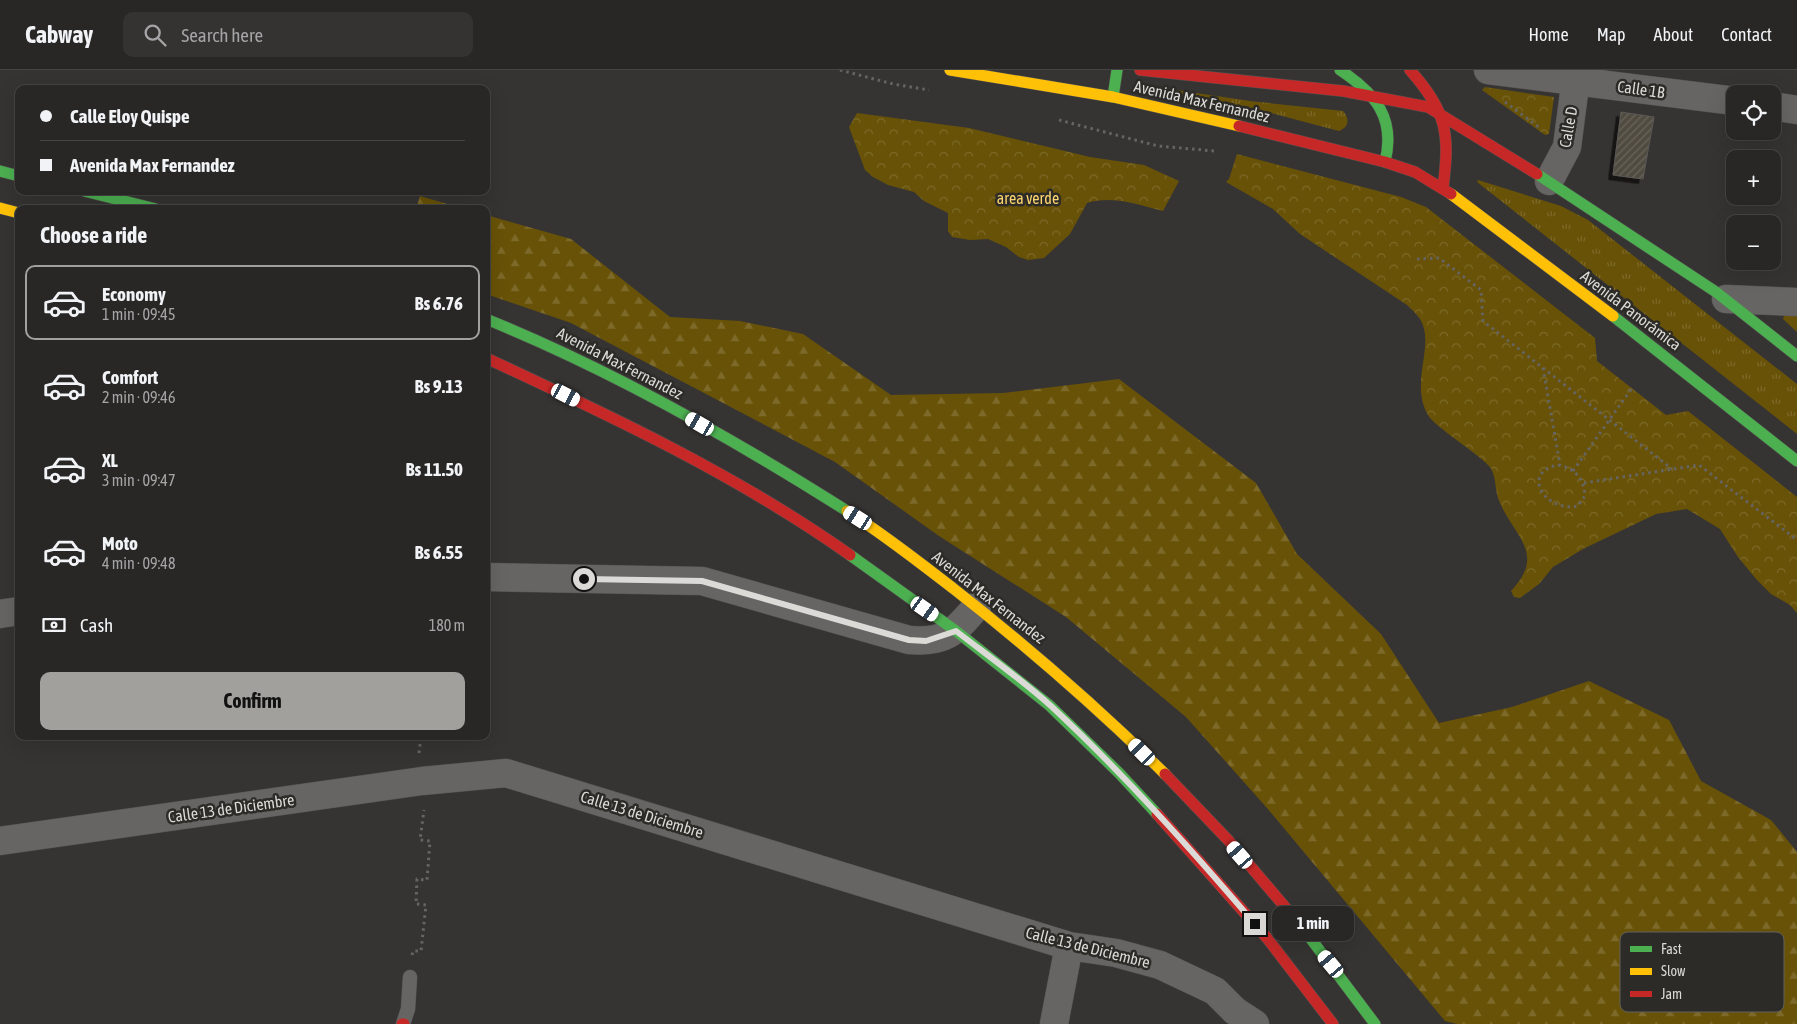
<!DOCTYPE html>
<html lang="en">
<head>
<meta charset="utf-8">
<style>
  body { margin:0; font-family:"Asap Condensed",sans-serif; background:#343332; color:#f1f3f6; height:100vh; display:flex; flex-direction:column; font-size:19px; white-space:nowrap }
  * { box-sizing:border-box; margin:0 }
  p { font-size:16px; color:#a5a5a7 }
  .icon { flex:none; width:28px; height:28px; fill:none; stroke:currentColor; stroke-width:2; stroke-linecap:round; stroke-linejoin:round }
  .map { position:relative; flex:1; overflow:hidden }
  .drawer { position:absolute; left:15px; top:135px; width:475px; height:535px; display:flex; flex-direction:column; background:#282726; border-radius:10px; box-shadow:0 5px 20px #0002,0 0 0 1px #444443 }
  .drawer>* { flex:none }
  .banner { position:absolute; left:15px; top:15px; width:475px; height:110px; border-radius:10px; box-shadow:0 5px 20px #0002,0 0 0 1px #444443; display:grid; align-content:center; height:110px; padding:0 25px; background:#282726 }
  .controls { position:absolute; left:1726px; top:15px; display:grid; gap:10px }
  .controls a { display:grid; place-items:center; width:55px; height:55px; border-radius:10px; background:#282726; box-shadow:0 5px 20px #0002,0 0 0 1px #444443; font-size:25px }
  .end { position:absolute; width:22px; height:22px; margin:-11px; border:6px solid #dbdad7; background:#111; box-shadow:0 0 0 2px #111 }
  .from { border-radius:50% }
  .bubble { position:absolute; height:35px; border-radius:10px; background:#282726; box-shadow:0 5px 20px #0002,0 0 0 1px #444443; font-size:16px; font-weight:700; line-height:35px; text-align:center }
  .car { position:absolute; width:15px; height:30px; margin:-15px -8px; border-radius:6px; box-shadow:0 0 4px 1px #0007; background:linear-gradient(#fff 24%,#345 0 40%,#fff 0 76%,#345 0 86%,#fff 0) }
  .banner b { display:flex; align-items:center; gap:18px; height:48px; font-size:19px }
  .banner b+b { border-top:1px solid #444443 }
  .banner i { width:12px; height:12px; background:#f1f3f6 }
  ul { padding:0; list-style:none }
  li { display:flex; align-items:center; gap:15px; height:75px; margin:0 10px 8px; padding:0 15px; border:2px solid transparent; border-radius:10px }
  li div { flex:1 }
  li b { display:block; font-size:19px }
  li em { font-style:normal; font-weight:700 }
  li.active { border-color:#a1a09d }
  li>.icon { width:45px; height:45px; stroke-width:1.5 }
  h2 { padding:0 25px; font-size:22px; line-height:60px }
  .pay { display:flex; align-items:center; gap:12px; height:55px; padding:0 25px; font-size:19px }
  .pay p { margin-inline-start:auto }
  .button { display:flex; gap:10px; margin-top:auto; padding:10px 25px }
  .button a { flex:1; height:58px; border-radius:10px; background:#a1a09d; color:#111; font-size:20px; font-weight:700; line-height:58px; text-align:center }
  header { display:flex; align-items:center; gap:30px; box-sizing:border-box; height:70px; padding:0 25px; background:#282726; border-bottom:1px solid #444443 }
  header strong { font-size:24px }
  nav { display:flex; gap:28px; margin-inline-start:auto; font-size:18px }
  .search { width:350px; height:45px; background:#343332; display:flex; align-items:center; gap:12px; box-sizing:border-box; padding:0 18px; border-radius:10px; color:#a5a5a7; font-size:19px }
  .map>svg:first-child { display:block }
</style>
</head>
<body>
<header>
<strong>Cabway</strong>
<div class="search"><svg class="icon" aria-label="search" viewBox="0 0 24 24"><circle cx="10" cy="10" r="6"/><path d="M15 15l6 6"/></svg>Search here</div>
<nav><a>Home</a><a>Map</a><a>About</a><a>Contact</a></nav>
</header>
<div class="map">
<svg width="1797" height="954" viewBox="0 0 1797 954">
  <defs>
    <pattern id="grass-tufts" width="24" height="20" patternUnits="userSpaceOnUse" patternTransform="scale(1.25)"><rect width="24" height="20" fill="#685207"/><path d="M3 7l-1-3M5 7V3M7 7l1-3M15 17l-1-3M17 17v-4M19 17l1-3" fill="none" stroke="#7d6a2a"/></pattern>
    <pattern id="forest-firs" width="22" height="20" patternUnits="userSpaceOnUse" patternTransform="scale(1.25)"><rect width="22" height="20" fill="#685207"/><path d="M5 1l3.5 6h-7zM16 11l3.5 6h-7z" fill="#7d6a2a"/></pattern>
    <pattern id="park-crowns" width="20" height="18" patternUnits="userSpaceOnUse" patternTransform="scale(1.25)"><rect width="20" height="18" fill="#685207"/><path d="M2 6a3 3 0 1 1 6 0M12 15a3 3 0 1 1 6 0" fill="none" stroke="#7d6a2a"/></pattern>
    <pattern id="building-hatch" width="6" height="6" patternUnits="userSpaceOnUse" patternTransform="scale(1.25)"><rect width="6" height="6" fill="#504b40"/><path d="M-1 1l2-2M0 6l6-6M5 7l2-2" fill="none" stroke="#69645b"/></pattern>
    <filter id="shadow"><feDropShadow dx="-4.5" dy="4.5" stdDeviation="0" flood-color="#0009"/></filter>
  </defs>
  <rect width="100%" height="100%" fill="#363432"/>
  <path fill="url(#grass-tufts)" d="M1163 18 1250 31 1343 41C1350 49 1349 57 1339 61L1248 37 1163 22Z
    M1478 110 1561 136 1588 150 1797 314V364L1477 112Z
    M1797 239V262L1783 249 1785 243Z"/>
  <path fill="url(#forest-firs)" d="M420 126 464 139H416Z
    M486 145 571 169 670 247 740 251 803 264 891 325 1003 323 1119 309 1256 413 1297 484 1381 564 1439 653 1512 637 1589 611 1669 650 1701 711 1771 750 1797 782V954H1457L1445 951 1267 738 1186 647 1066 547 939 466 835 392 571 253 486 224Z"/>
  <path fill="url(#park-crowns)" d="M1485 17 1554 27 1549 64 1545 65 1482 20Z
    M857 43 969 58 1090 87 1144 95 1179 111 1163 141C1139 135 1112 125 1087 133L1070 164 1044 188 1028 190 1019 187 1006 177 988 169 970 170 952 167 948 161V143L924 131 914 122 888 115 873 107 865 100 849 57Z
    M1237 84 1401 127 1426 137 1595 268 1597 291 1666 345 1688 341 1797 427V543L1790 535 1771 524 1756 509 1738 487 1720 459 1687 439 1656 444 1583 479 1553 497 1539 514 1520 528 1514 527 1511 521C1548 482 1512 466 1498 428 1495 419 1496 403 1489 396 1475 381 1435 357 1428 345 1409 312 1436 275 1420 249 1417 244 1411 239 1407 235L1300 164 1273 139 1226 112 1229 109Z"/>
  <path fill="url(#building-hatch)" stroke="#5b5957" filter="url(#shadow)" d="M1621 42 1654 47 1643 109 1613 105Z"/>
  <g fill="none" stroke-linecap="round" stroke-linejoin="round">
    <defs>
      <path id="lane" d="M403 954 408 939 410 907"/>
      <path id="street" d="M1488 0 1735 31
        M1772 36 1797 40
        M1549 111 1567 77 1577 0
        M1726 229 1797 232
        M486 507 702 511 909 570C946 573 955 562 977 536
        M0 544 19 541
        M0 771 422 711 506 703 1069 876 1116 883 1160 895 1215 921 1235 941 1255 954
        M1054 954 1069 876"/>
      <path id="fast" d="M1340 0C1375 23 1396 48 1385 92
        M1113 27 1117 0
        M0 101 19 106
        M1537 104 1716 222 1797 286
        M84 121 156 139
        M1613 246 1797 391
        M486 249C612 300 732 368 847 441
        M850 485 956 561 1049 635 1119 703 1157 744
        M1302 857 1375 954"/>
      <path id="slow" d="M950 0 1113 27 1239 56
        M1451 124 1613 246
        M0 138 19 143
        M847 441C885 465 919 492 954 519 1028 577 1098 638 1165 704"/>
      <path id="jam" d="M1140 0 1343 21 1428 37 1537 104
        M1410 0C1447 42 1450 63 1443 118
        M1239 56 1385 92 1415 102 1451 124
        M486 288C611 346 737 405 850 485
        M1165 704 1229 771 1302 857
        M1157 744 1267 868 1333 954
        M402 954H404"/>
    </defs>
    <use href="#lane" stroke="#535250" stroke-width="15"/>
    <use href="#street" stroke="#535250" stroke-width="29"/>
    <use href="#fast" stroke="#535250" stroke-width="12"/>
    <use href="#slow" stroke="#535250" stroke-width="12"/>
    <use href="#jam" stroke="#535250" stroke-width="12"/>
    <path stroke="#666563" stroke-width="3" stroke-dasharray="2.5 4" stroke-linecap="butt" d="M840 0 893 14 929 20
      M1505 32 1540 58
      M1059 50 1158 76 1214 81
      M1417 189 1439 188 1481 220 1483 251 1543 298 1560 395
      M1543 298 1672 399
      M1558 395C1575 398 1584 409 1585 426L1578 436C1545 443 1520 402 1558 395Z
      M1573 401 1632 318
      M1584 413 1699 395 1797 470
      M419 683 421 666
      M412 885 413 881H421L426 835 416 834 417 809 427 810 430 771 420 770 424 740"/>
    <use href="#lane" stroke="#666563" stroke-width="14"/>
    <use href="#street" stroke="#666563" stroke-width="28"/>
    <use href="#fast" stroke="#4caf50" stroke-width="11"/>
    <use href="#slow" stroke="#ffc107" stroke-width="11"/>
    <use href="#jam" stroke="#c62828" stroke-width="11"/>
  </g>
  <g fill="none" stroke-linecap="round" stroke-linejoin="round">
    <path stroke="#dbdad7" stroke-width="6" d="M584 509 702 511 909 570 926 571 956 561C987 585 1021 609 1051 636 1124 704 1190 778 1255 854"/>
  </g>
  <g text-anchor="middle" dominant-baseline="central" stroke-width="5" stroke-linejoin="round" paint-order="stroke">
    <g font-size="16" fill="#dbdad7" stroke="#2d2b27">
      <text transform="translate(1641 19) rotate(8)">Calle 1B</text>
      <text transform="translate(1202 31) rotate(13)">Avenida Max Fernandez</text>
      <text transform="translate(1568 57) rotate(-80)">Calle D</text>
      <text transform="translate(1631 240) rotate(37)">Avenida Panorámica</text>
      <text transform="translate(620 293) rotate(27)">Avenida Max Fernandez</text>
      <text transform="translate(989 527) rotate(38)">Avenida Max Fernandez</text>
      <text transform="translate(231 738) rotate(-8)">Calle 13 de Diciembre</text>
      <text transform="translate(642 744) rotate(17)">Calle 13 de Diciembre</text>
      <text transform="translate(1088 877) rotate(14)">Calle 13 de Diciembre</text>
    </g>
    <g font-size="16" fill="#fbd56f" stroke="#2d2b27">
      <text x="1028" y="128">area verde</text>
    </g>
  </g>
  <rect x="1620" y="862" width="164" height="80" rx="8" fill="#2d2b27" stroke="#61605c" stroke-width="1"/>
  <rect x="1630" y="876" width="22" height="6" fill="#4caf50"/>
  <rect x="1630" y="898" width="22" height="7" fill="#ffc107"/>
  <rect x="1630" y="921" width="22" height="6" fill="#c62828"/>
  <g font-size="14" fill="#dbdad7">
    <text x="1661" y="884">Fast</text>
    <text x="1661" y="906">Slow</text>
    <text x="1661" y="929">Jam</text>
  </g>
</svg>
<div class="controls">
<a><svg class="icon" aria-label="locate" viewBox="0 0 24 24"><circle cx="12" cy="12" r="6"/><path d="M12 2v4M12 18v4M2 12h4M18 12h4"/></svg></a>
<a>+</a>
<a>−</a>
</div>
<i class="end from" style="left:584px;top:509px"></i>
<i class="end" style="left:1255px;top:854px"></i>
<div class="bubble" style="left:1272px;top:836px;width:82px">1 min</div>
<i class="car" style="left:566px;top:325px;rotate:117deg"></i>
<i class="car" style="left:700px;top:354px;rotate:300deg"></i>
<i class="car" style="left:858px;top:448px;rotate:302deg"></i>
<i class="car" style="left:925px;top:539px;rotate:125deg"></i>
<i class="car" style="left:1142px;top:682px;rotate:315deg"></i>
<i class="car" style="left:1240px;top:785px;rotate:319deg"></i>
<i class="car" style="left:1331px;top:894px;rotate:320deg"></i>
<div class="banner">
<b><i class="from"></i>Calle Eloy Quispe</b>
<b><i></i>Avenida Max Fernandez</b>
</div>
<section class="drawer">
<h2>Choose a ride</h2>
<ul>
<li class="active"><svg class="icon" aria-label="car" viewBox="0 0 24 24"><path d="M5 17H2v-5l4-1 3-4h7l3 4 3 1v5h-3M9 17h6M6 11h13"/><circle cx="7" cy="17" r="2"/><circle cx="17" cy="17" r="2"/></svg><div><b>Economy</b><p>1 min · 09:45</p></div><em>Bs 6.76</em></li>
<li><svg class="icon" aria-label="car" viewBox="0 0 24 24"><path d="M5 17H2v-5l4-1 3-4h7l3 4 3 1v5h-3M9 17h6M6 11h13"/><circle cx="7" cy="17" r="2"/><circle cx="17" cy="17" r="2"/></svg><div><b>Comfort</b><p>2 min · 09:46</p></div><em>Bs 9.13</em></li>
<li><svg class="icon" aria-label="car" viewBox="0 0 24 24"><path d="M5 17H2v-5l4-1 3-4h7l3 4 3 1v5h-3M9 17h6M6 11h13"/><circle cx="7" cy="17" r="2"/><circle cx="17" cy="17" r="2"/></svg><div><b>XL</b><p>3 min · 09:47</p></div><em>Bs 11.50</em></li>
<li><svg class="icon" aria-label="car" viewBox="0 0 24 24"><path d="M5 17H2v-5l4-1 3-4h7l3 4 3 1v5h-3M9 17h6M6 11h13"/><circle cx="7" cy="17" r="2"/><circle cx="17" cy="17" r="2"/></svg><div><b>Moto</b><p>4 min · 09:48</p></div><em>Bs 6.55</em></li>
</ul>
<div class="pay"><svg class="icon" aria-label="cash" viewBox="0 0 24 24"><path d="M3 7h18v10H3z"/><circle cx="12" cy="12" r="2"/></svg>Cash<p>180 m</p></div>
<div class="button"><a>Confirm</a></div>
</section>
</div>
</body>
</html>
